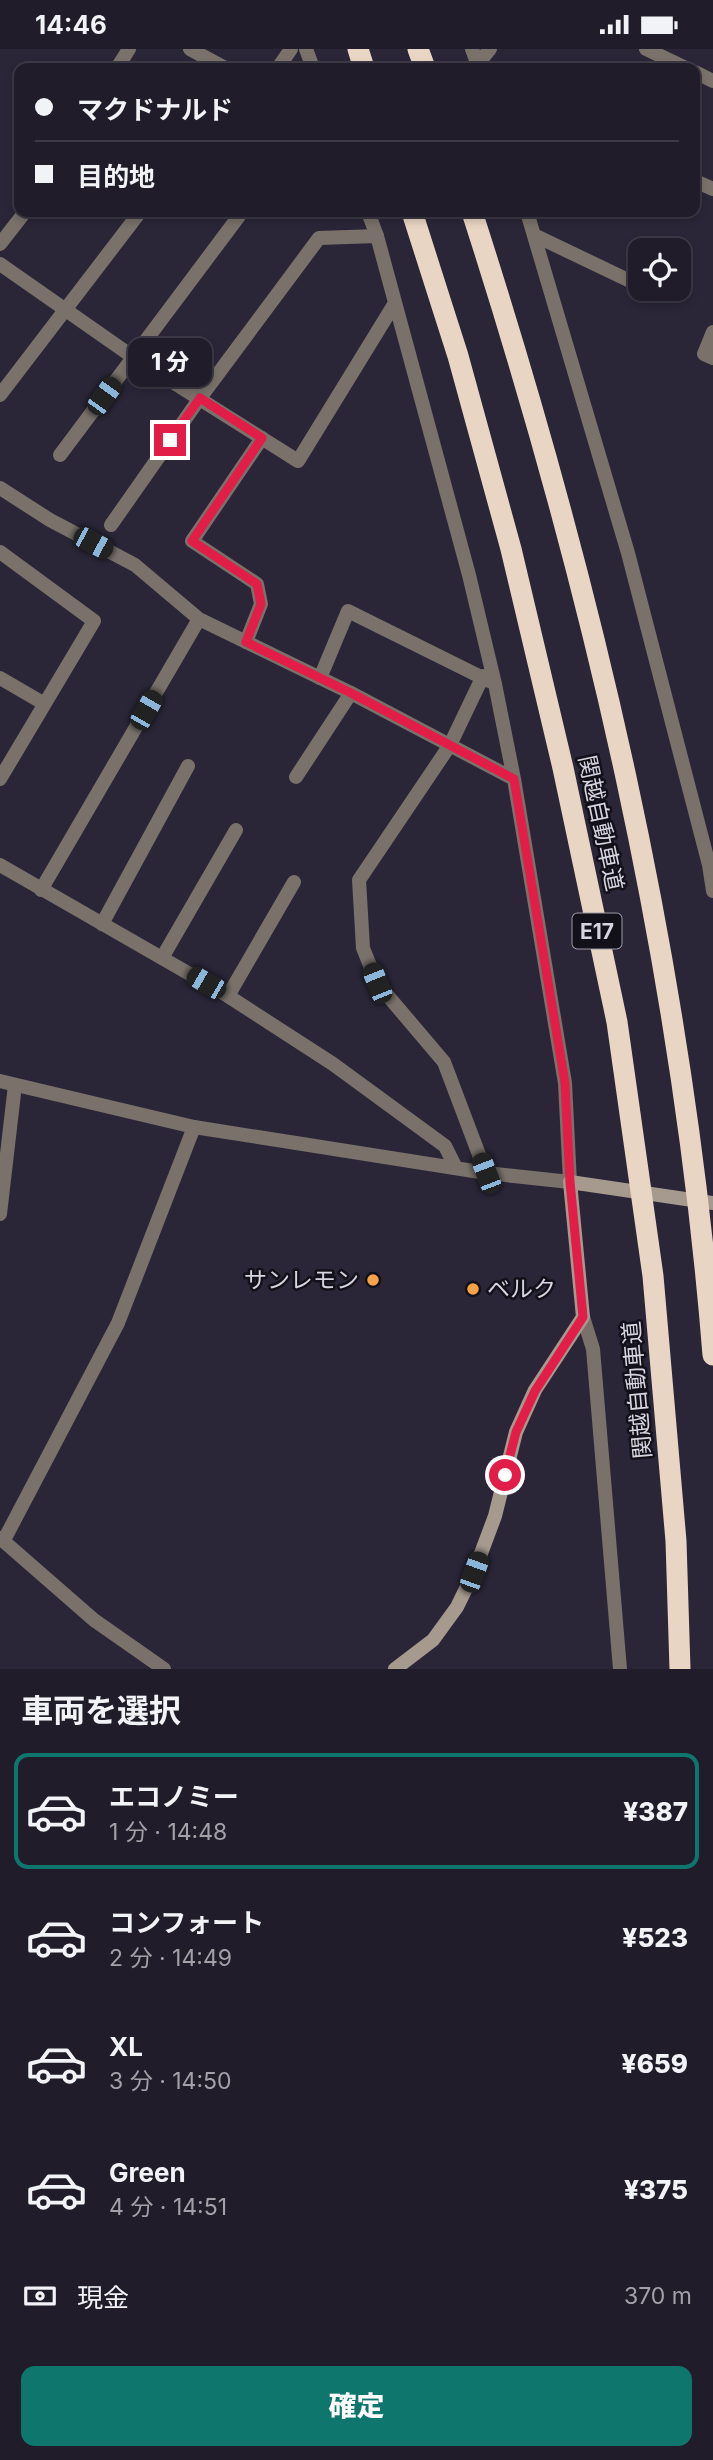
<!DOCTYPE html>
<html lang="ja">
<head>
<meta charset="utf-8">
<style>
  body { margin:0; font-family:Inter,"Noto Sans JP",sans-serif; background:#282532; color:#f1f3f6; height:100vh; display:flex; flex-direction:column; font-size:26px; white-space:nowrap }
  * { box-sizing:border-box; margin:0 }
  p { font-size:23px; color:#a2a1a8 }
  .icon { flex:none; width:38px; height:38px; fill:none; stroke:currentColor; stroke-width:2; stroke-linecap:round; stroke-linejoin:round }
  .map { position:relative; height:1620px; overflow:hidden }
  .sheet { display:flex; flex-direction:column; background:#201c2a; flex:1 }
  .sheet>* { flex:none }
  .guide { position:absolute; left:14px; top:14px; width:686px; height:154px; border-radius:14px; box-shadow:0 4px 10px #0003,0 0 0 2px #3d3a47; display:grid; align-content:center; height:154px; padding:0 21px; background:#201c2a }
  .fabs { position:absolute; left:628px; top:189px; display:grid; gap:14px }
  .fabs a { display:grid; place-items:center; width:63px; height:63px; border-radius:14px; background:#201c2a; box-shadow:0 4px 10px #0003,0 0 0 2px #3d3a47; font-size:35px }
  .end { position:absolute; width:32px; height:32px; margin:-16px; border:9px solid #e11d48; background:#fff; box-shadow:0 0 0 4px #fff }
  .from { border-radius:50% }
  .bubble { position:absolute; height:49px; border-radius:14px; background:#201c2a; box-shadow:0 4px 10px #0003,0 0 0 2px #3d3a47; font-size:23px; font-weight:800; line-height:49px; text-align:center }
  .car { position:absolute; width:21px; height:42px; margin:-21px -10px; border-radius:9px; box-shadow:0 0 5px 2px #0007; background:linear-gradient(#222 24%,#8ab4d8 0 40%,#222 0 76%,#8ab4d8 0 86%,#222 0) }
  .guide b { display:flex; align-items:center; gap:24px; height:66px; font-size:26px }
  .guide b+b { border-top:2px solid #3d3a47 }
  .guide i { width:18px; height:18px; background:#f1f3f6 }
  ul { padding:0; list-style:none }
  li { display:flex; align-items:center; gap:21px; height:116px; margin:0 14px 10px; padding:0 7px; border:4px solid transparent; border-radius:14px }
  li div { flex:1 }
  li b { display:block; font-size:26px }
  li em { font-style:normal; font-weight:800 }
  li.on { border-color:#0f766e }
  li>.icon { width:63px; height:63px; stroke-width:1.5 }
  h2 { padding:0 21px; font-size:32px; line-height:84px }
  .pay { display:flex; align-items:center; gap:18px; height:77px; padding:0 21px; font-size:26px }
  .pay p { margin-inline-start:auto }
  .action { display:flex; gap:14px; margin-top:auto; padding:14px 21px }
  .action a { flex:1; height:80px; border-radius:14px; background:#0f766e; color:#fff; font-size:28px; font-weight:800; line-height:80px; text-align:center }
  .status { display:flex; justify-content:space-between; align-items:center; height:49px; padding:0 35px; background:#201c2a; direction:ltr }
  .status svg { height:19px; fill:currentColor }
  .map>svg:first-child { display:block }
</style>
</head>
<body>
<div class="status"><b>14:46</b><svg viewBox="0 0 49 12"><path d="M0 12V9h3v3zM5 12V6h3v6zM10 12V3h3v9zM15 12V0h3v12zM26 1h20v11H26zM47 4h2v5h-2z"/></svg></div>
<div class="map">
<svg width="713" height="1620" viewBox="0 0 713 1620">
  <rect width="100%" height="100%" fill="#2a2638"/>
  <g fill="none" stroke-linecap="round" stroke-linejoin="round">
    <path stroke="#79716a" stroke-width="14" d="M190 0 225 19
      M478 15 490 0
      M117 19 129 0
      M278 19 291 0
      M0 195 25 163
      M0 346 140 163
      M60 406 242 163
      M111 476 200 349 319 189 377 187
      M246 593 261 555 257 535 192 492 262 389
      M483 627 450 696 359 831 363 899 377 934 444 1013 486 1124
      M0 629 43 654
      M320 629 348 562 489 632
      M296 728 351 644
      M102 875 188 717
      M162 909 236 781
      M228 947 294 833
      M0 1165 15 1036
      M4 1491 118 1274 194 1078"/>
    <path stroke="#79716a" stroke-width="14" d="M306 0 313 19
      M472 0 479 19
      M646 0 686 19
      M695 23 713 32
      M695 132 713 140
      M527 163 628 504 709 816 713 842
      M534 186 628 231
      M0 215 133 308 298 412 395 254
      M713 283 704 305 713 309
      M0 439 50 471 135 516 199 570 351 644 514 730
      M0 503 94 572 0 730
      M0 816 228 947 333 1015 445 1097 456 1119
      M41 841 199 570
      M0 1032 194 1078 486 1124 570 1133 565 1034 514 730 495 635 469 526 377 187 368 163
      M583 1268 593 1300 620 1620
      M0 1489 94 1571 164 1620"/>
    <path stroke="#a6998e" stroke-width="14" d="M395 1620 433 1591 457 1558 474 1523 495 1467 516 1383 535 1341 583 1268 570 1133 713 1154"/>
    <path stroke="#e9d5c3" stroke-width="21" d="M358 0 364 19
      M418 0 425 19
      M412 163 458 307 511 500 563 719 617 973 653 1227 676 1492 680 1620
      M472 163C592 535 682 916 713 1306"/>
  </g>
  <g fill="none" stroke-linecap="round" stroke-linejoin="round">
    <path stroke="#e11d48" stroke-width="9" d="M170 391 200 349 262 389 192 492 257 535 261 555 246 593 351 644 514 730 565 1034 570 1133 583 1268 535 1342 516 1383 505 1426"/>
  </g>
  <g fill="#f7a149" stroke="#121018" stroke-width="2.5">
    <circle cx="373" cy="1231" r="7"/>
    <circle cx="473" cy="1240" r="7"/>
  </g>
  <g text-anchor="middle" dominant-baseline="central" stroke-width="5" stroke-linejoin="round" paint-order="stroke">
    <rect fill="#121018" stroke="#9b99a4" stroke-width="2" x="572.5" y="864.5" width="49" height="35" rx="5"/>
    <g font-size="21" font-weight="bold" fill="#d6d4e0">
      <text x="597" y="882">E17</text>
    </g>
    <g font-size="23" fill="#d6d4e0" stroke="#121018">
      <text transform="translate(601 774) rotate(78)">関越自動車道</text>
      <text transform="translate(637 1341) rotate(-95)">関越自動車道</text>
    </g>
    <g font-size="23" fill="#d6d4e0" stroke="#121018" text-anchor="end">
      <text x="359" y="1231">サンレモン</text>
      <text x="487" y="1240" text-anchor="start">ベルク</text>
    </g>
  </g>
</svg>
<div class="fabs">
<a><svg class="icon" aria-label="locate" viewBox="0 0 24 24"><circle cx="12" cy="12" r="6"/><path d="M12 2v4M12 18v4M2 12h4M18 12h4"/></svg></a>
</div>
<i class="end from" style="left:505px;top:1426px"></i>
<i class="end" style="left:170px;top:391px"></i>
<div class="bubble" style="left:128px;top:289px;width:84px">1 分</div>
<i class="car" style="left:104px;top:347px;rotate:36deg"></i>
<i class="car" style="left:93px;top:494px;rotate:118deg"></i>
<i class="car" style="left:146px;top:661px;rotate:30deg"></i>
<i class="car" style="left:206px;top:934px;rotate:300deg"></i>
<i class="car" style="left:377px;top:934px;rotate:338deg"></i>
<i class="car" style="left:486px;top:1124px;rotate:339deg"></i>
<i class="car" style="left:474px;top:1523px;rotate:20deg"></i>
<div class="guide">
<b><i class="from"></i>マクドナルド</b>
<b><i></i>目的地</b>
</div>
</div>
<section class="sheet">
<h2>車両を選択</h2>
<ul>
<li class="on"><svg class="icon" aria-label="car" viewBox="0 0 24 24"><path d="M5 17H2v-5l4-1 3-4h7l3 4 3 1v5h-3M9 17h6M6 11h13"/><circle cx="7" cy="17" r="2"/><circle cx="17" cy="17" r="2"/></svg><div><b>エコノミー</b><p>1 分 · 14:48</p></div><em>¥387</em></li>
<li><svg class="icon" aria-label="car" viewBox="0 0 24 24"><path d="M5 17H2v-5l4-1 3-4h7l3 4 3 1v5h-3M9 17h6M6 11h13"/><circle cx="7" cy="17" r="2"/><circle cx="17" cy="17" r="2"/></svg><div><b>コンフォート</b><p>2 分 · 14:49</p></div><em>¥523</em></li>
<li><svg class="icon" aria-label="car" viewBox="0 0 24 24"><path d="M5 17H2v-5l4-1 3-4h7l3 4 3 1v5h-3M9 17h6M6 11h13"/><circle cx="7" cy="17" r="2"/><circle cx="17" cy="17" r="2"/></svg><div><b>XL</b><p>3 分 · 14:50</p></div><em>¥659</em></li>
<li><svg class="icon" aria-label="car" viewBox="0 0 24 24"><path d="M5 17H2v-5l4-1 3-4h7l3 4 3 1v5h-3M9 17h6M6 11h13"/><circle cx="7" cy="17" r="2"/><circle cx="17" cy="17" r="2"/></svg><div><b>Green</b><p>4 分 · 14:51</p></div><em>¥375</em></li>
</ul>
<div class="pay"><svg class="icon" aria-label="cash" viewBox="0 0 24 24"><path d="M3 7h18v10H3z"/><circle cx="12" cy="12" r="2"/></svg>現金<p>370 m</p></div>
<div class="action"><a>確定</a></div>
</section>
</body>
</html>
